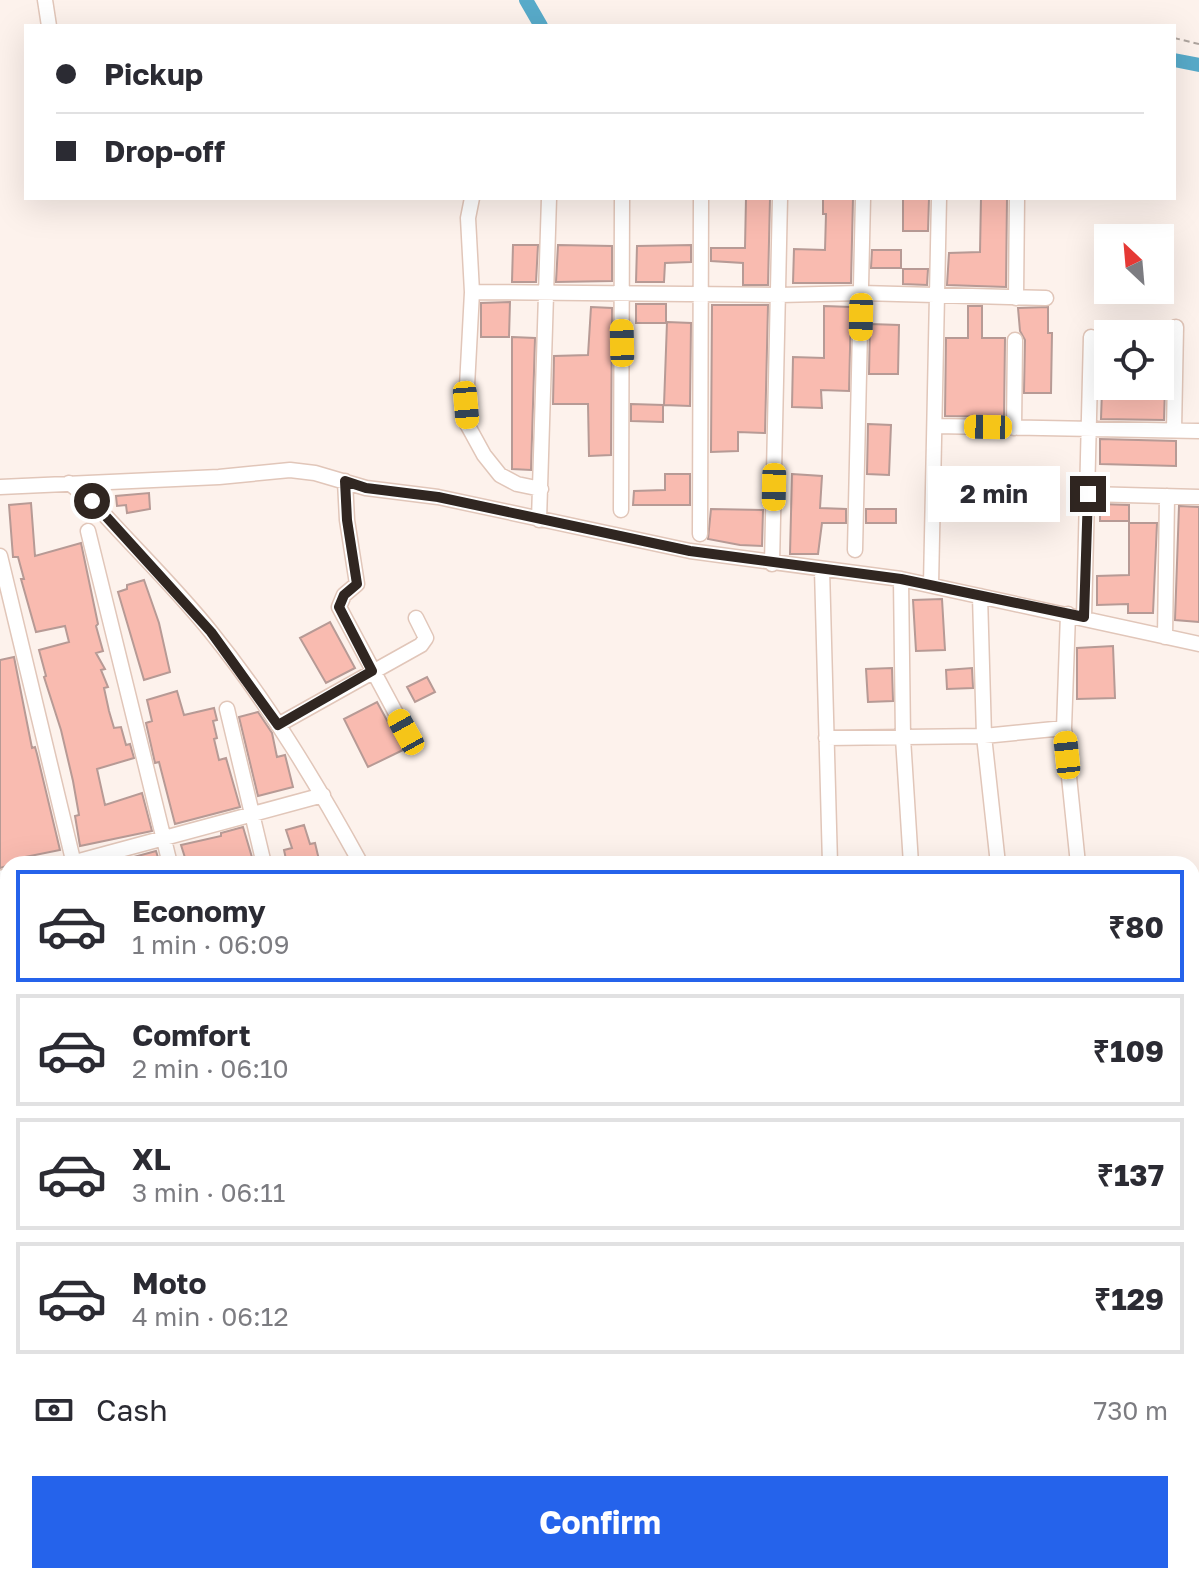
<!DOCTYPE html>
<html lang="en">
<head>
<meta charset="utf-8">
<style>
  body { margin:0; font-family:"Golos Text",sans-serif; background:#f2f2f3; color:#2b2b33; height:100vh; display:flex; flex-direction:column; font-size:30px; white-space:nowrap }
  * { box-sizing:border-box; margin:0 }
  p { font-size:26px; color:#7c7c81 }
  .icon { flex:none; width:44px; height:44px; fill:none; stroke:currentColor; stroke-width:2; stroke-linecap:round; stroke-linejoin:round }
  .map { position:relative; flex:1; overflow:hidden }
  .drawer { position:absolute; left:0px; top:856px; width:1200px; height:728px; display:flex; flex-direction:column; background:#fff; border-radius:24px 24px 0 0; box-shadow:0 8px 32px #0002 }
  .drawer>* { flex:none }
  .hud { position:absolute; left:24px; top:24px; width:1152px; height:176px; border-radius:0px; box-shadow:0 8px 32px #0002; display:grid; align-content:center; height:176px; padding:0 32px; background:#fff }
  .needle { width:52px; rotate:334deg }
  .buttons { position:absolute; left:1094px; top:224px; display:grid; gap:16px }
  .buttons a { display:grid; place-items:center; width:80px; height:80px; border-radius:0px; background:#fff; box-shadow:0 8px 32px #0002; font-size:40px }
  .end { position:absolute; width:36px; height:36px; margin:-18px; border:10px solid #302621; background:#fff; box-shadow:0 0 0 4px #fff }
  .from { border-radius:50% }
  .bubble { position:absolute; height:56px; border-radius:0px; background:#fff; box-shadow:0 8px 32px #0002; font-size:26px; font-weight:700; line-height:56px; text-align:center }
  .car { position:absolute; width:24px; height:48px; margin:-24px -12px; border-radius:10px; box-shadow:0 0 6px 2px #0007; background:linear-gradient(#f5c518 24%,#345 0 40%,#f5c518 0 76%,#345 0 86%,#f5c518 0) }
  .hud b { display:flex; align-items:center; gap:28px; height:76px; font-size:30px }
  .hud b+b { border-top:2px solid #e1e1e2 }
  .hud i { width:20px; height:20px; background:#2b2b33 }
  ul { padding:14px 0 0; list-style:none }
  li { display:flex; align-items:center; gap:24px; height:112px; margin:0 16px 12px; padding:0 16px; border:4px solid #e1e1e2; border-radius:0px }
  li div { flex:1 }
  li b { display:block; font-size:30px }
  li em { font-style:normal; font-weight:700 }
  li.current { border-color:#2563eb }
  li>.icon { width:72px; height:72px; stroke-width:1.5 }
  .pay { display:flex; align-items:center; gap:20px; height:88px; padding:0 32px; font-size:30px }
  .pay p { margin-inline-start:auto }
  .action { display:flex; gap:16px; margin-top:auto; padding:16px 32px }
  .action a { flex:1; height:92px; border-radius:0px; background:#2563eb; color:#fff; font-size:32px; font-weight:700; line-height:92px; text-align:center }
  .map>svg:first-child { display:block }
</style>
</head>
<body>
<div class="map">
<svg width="1199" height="1584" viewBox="0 0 1199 1584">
  <rect width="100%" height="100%" fill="#fdf2ec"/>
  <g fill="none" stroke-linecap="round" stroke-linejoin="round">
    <path stroke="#58abca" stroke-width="14" d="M526 0 541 26
      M1174 60 1199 65"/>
  </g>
  <path fill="#f9bbb0" stroke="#b79a95" stroke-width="2" d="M746 198H770L768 285H743V263L711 261V248H745Z
    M823 198H853L851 283H793L794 249 825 250 826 214H823Z
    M903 198H929L928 231H903Z
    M981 198H1007L1006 287 947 285 949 253 980 252Z
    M513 245H538L536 282H512Z
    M558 245 612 246V281L556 282Z
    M691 245V262L665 263 664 282H636L637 246Z
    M872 250H901V268H871Z
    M903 269H928L927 285 903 284Z
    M510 302 509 337H481V303Z
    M636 304H666V323H636Z
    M712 305H768L765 433 738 432V451L711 452Z
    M824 306 851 307 849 391 821 390 822 408 792 407 793 357 824 358Z
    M968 306H982V338H1005L1004 417 945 416 946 338H968Z
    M591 307 612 308 611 455 589 456 588 404H553L554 356 588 355Z
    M1048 307V333H1052L1051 393H1024L1025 340 1020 331 1018 308Z
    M667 322 691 323 690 406 664 405Z
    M870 324 899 325 898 374H869Z
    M512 337 535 338 531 470 512 469Z
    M1136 386H1165L1164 420 1101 419 1102 390 1136 391Z
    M631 404 663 405V422L631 421Z
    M868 424 891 425 889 475 867 474Z
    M1100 439 1176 441V466L1100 464Z
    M665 474H690V505H633L634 491 665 490Z
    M792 474 822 476 820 508 846 509V523H822L818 554H790Z
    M149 493 150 509 127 513 126 505 117 506 116 496Z
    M31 503 35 556 81 543 98 624 96 626 103 651 96 653 105 669 101 670 108 687 104 688 109 711 114 728 121 727 126 745 130 744 134 758 97 769 105 805 142 793 152 831 80 846 75 816 79 815 73 781 61 730 44 677 46 676 39 650 69 642 65 626 36 632 21 579H24L18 557H13L9 505Z
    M1100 504 1129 505V521H1100Z
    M1179 506 1199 507V622L1175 620Z
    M711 509 763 510 762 546 740 545 708 539Z
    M866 509H896V523H866Z
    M1129 523H1157L1153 613H1128V604L1097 605V576L1129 575Z
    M144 580 159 623 170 672 144 680 118 592 127 589V585Z
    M942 599 945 650 916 651 913 600Z
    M330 622 355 668 326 683 300 638Z
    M1113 646 1115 698 1077 699V648Z
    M14 657 32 748 35 747 37 754 60 850 25 857 26 860 0 868V660Z
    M892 668 893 701 868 702 866 669Z
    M972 668 973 688 947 689 946 670Z
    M427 677 435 692 415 702 407 687Z
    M177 691 184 715 214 708 217 720 213 721 217 738 214 739 219 760 226 758 240 807 175 824 159 762 155 763 146 723 152 721 147 700Z
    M377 702 403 750 368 767 344 719Z
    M258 712 272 733 277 757 285 755 293 787 258 796 239 717Z
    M304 825 310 844 315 843 320 864H287L284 850 292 848 286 830Z
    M243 827 254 864H187L181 845 221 836V833Z
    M156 851 160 864H119V861Z"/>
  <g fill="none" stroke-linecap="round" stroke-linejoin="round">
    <defs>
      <path id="street" d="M45 0 49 26
        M472 198 468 218 472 292 466 405 467 424 484 455 500 475 517 484 541 489
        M472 292 779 295 861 293 1046 298
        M1016 298 1017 198
        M935 426 1199 431
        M1014 428 1015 340
        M1174 430 1176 327
        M345 481 347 520 357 584 344 595 339 607 406 732
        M69 483 92 501C131 545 175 587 211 632 269 704 317 784 361 864
        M0 487 219 477 290 470 315 473 366 488 438 497 690 551 901 579 1199 644
        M1088 494 1199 497
        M621 510 622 198
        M539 520 549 198
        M88 531 170 864
        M700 534 701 198
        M855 550 863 198
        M0 556 74 864
        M772 564 780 198
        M822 569 830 864
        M901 579 903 738 911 864
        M931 585 939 198
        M980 596 984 736 998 864
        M1068 614 1064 728 1078 864
        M1084 617 1091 337
        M1165 637 1167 496
        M227 709 264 864
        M278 725 421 645 426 638 416 618
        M826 738 984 736 1064 728
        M68 864 323 795
        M0 878 8 876
        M0 948 8 982
        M1192 1252 1199 1258
        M1192 1360 1199 1385
        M738 1576 742 1584
        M0 1582 4 1584"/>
    </defs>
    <use href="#street" stroke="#e1c6b9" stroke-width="17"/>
    <path stroke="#aea49e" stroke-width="2" stroke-dasharray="6 4" stroke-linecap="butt" d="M1174 38 1199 44"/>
    <use href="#street" stroke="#fff" stroke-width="14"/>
  </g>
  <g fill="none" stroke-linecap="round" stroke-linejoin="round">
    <path stroke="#302621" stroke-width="10" d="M92 501 211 632 278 725 372 671 339 607 344 595 357 584 347 520 345 481 366 488 438 497 690 551 901 579 1084 617 1088 494"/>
  </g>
</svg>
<div class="buttons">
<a><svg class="needle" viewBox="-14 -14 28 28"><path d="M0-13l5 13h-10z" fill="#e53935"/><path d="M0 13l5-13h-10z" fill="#7c7c81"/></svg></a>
<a><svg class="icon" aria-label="locate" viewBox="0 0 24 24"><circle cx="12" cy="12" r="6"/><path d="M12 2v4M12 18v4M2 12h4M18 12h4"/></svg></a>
</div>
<i class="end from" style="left:92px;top:501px"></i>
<i class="end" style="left:1088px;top:494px"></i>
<div class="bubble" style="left:928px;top:466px;width:132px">2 min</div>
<i class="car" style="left:861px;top:317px;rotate:181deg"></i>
<i class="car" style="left:622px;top:343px;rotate:359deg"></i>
<i class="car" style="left:466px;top:405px;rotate:175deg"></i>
<i class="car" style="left:988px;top:427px;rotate:271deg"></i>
<i class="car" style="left:774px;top:487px;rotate:181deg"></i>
<i class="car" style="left:406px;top:732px;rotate:331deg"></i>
<i class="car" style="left:1067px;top:755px;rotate:354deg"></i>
<div class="hud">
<b><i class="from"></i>Pickup</b>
<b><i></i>Drop-off</b>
</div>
<section class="drawer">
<ul>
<li class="current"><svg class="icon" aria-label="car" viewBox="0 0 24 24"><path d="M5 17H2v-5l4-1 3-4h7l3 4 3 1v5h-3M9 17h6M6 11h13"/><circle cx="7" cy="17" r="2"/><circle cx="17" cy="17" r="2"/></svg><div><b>Economy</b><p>1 min · 06:09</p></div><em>₹80</em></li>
<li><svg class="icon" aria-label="car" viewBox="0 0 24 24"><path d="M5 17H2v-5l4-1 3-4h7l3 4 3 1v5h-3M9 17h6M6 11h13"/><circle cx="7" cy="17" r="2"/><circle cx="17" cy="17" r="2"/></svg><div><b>Comfort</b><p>2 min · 06:10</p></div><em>₹109</em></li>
<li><svg class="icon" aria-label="car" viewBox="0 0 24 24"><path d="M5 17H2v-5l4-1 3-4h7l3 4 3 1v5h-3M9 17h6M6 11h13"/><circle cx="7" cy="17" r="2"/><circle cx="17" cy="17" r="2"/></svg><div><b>XL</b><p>3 min · 06:11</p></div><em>₹137</em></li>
<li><svg class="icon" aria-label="car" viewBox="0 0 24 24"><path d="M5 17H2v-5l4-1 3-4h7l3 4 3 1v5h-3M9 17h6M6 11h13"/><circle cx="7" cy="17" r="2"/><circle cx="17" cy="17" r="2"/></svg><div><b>Moto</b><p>4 min · 06:12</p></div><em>₹129</em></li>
</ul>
<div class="pay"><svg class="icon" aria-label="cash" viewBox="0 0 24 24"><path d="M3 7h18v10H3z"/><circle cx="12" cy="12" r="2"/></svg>Cash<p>730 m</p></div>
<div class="action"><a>Confirm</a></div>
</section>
</div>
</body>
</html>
